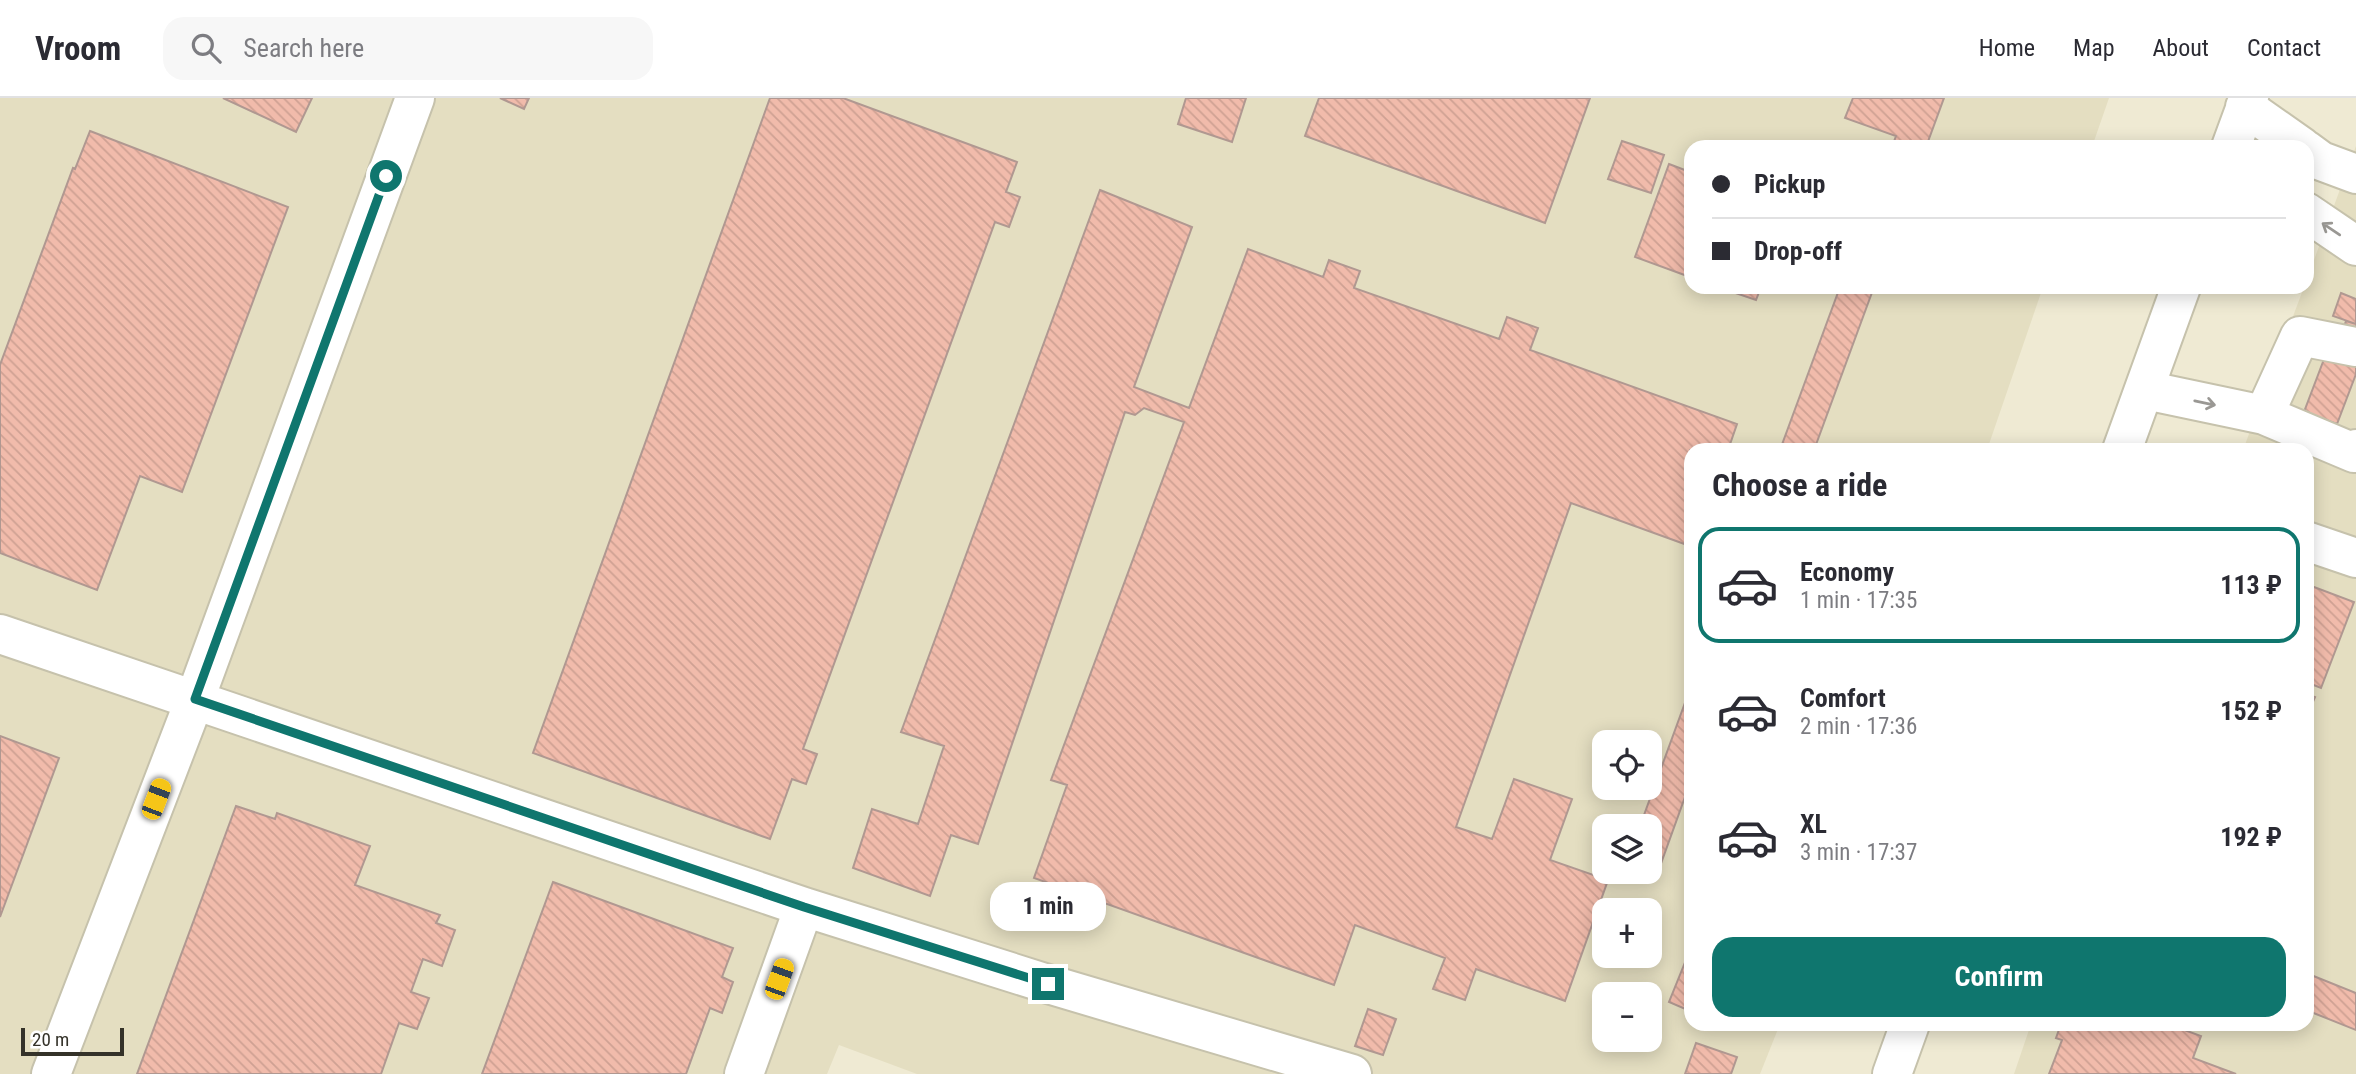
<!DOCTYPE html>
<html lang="en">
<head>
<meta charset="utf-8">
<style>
  body { margin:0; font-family:"Roboto Condensed",sans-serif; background:#f7f7f7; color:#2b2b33; height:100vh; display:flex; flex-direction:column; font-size:26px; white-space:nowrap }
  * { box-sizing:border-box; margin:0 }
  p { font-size:23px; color:#7c7c81 }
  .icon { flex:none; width:38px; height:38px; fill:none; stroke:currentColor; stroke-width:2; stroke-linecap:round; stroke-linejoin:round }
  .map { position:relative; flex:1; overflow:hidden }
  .sheet { position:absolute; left:1684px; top:345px; width:630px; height:588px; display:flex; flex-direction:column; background:#fff; border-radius:21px; box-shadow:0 4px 18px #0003 }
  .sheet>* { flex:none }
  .hud { position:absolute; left:1684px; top:42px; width:630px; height:154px; border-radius:21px; box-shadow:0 4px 18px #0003; display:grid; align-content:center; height:154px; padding:0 28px; background:#fff }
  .controls { position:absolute; left:1592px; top:632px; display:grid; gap:14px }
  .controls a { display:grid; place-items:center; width:70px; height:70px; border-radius:14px; background:#fff; box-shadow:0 4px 18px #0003; font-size:35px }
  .scale { position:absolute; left:21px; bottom:18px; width:103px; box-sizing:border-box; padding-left:7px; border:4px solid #343229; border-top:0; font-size:19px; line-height:24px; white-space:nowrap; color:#343229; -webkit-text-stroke:5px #fff; paint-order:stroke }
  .end { position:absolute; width:32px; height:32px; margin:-16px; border:9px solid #0f766e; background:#fff; box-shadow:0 0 0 4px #fff }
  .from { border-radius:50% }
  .bubble { position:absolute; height:49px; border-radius:21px; background:#fff; box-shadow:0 4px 18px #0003; font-size:23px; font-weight:700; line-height:49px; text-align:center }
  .car { position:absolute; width:21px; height:42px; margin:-21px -10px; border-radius:9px; box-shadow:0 0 5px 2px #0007; background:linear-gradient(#f5c518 24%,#345 0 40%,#f5c518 0 76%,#345 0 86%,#f5c518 0) }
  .hud b { display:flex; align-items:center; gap:24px; height:66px; font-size:26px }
  .hud b+b { border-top:2px solid #e1e1e2 }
  .hud i { width:18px; height:18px; background:#2b2b33 }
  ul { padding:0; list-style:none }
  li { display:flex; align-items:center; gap:21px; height:116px; margin:0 14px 10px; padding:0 14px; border:4px solid transparent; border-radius:21px }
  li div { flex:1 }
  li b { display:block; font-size:26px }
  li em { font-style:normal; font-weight:700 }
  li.on { border-color:#0f766e }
  li>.icon { width:63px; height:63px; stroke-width:1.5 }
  h2 { padding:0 28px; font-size:32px; line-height:84px }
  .action { display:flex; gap:14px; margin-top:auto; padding:14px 28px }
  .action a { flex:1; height:80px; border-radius:21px; background:#0f766e; color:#fff; font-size:28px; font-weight:700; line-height:80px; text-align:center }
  header { display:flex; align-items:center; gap:42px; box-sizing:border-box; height:98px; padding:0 35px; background:#fff; border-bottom:2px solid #e1e1e2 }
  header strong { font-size:33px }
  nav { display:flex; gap:38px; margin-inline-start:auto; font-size:24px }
  .search { width:490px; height:63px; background:#f7f7f7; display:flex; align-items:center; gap:18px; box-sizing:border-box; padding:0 24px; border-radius:21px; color:#7c7c81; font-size:26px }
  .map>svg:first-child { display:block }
</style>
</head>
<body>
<header>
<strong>Vroom</strong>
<div class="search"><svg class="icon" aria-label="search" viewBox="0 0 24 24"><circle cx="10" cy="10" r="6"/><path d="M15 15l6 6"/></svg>Search here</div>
<nav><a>Home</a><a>Map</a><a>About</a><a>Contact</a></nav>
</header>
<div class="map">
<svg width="2356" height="976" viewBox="0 0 2356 976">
  <defs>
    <pattern id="building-back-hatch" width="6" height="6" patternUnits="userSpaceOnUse" patternTransform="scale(1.75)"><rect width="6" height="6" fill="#f1bbab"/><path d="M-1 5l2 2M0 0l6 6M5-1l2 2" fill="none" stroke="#cfa193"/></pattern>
  </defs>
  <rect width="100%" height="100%" fill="#efead3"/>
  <path fill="#e4dec1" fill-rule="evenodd" d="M0 0H2109L2092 49H1690V189H2043L1987 352H1690V926H1780L1760 976H917L839 947 827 976H0ZM1605 644H1650V690H1605ZM1605 728H1650V774H1605ZM1605 812H1650V858H1605ZM1605 896H1650V942H1605Z
    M2356 48V976H2014L2031 926H2306V352H2243L2304 189H2306L2307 181Z"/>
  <path fill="url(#building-back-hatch)" stroke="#b09891" stroke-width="2" d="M223 0H312L296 34Z
    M500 0H529L524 11Z
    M770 0H843L1017 64 1006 94 1020 99 1009 129 995 124 803 651 817 656 806 686 792 681 770 741 533 655Z
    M1186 0H1246L1232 44 1178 26Z
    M1319 0H1590L1545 125 1305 38Z
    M1853 0H1944L1926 49H1892L1896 38 1845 20Z
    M90 33 288 109 182 394 140 378 97 492 0 455V267L73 70 75 71Z
    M1622 43 1664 57 1651 95 1608 81Z
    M1669 66 1690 74V179L1635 159Z
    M1100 92 1192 129 1134 289 1189 310 1248 151 1323 179 1329 162 1360 173 1354 190 1499 241 1507 219 1538 230 1530 252 1737 326 1728 352H1690V448L1571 405 1456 729 1492 741 1514 681 1572 701 1550 762 1608 782 1565 903 1476 871 1465 902 1433 891 1445 860 1355 827 1334 887 1034 780 1067 687 1051 682 1184 324 1144 310 1135 317 1125 314 978 746 951 737 930 798 853 770 872 711 918 726 944 648 901 634Z
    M1718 189H1761L1756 202Z
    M1840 189H1874L1814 352H1780Z
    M2341 195 2356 201V226L2333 218Z
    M2346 223 2356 226V276L2337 326 2304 314 2329 248 2336 251Z
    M2306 486 2354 504 2321 590 2306 584Z
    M1690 591V685L1659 771 1650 768V728H1640Z
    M2306 596 2315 599 2306 620Z
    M0 638 59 660 0 819Z
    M236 708 275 721 277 715 370 748 355 787 440 817 436 825 455 832 442 868 423 861 411 894 429 900 417 931 399 925 381 976H137Z
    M553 784 733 850 722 879 733 884 722 915 710 910 686 976H482Z
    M1690 852V913L1669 904Z
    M2306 875 2356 895V932L2306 912Z
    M1368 911 1396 921 1383 957 1355 948Z
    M2061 926H2168L2201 938 2193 960 2236 976H2049L2062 942 2056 940Z
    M1696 945 1737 959 1731 976H1685Z"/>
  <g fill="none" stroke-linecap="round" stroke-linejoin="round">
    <defs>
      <path id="minor" d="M2245 9 2302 49
        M2231 49 2249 0
        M2306 52 2321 63 2356 76
        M2306 114 2356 148
        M2145 292 2264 317 2354 355 2356 351
        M2264 317 2300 238 2356 249
        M2122 352 2181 189
        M2306 443 2356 460
        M0 536 804 809 1048 886 1352 976
        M51 976 195 601 415 0
        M744 976 804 809
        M1892 976 1910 926"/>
    </defs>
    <use href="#minor" stroke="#c6c2ac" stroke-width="42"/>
    <use href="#minor" stroke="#fff" stroke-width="38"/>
  </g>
  <defs><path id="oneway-shaft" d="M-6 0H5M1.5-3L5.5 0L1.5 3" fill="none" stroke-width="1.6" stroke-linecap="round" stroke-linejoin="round" transform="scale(1.75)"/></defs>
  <g stroke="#9a9894">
    <use href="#oneway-shaft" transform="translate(2331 131) rotate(-146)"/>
    <use href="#oneway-shaft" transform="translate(2205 305) rotate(12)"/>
  </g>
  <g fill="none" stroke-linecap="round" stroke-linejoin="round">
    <path stroke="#0f766e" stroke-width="9" d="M386 78 195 601 804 809 1048 886"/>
  </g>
</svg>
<div class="controls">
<a><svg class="icon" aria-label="locate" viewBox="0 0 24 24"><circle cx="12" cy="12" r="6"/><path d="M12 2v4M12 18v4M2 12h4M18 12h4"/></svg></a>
<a><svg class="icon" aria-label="layers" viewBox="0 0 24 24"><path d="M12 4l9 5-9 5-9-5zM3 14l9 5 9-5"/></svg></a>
<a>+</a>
<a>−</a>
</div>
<div class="scale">20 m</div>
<i class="end from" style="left:386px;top:78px"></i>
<i class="end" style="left:1048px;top:886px"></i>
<div class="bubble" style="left:990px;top:784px;width:116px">1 min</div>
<i class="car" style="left:156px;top:701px;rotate:21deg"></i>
<i class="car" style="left:779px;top:881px;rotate:20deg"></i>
<div class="hud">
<b><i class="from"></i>Pickup</b>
<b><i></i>Drop-off</b>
</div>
<section class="sheet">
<h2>Choose a ride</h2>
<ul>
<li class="on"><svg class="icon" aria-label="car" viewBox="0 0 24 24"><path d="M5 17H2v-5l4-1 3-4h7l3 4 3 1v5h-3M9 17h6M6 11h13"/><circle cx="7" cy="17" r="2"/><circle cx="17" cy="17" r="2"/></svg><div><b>Economy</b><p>1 min · 17:35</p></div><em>113 ₽</em></li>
<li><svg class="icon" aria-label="car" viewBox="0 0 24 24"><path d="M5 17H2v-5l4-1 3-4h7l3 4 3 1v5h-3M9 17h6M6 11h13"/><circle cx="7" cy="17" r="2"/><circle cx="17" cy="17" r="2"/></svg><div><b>Comfort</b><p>2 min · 17:36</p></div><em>152 ₽</em></li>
<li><svg class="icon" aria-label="car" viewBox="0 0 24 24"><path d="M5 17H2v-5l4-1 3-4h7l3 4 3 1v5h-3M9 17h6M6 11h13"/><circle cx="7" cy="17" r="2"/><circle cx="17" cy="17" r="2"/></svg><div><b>XL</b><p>3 min · 17:37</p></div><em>192 ₽</em></li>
</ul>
<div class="action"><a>Confirm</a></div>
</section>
</div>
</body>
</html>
